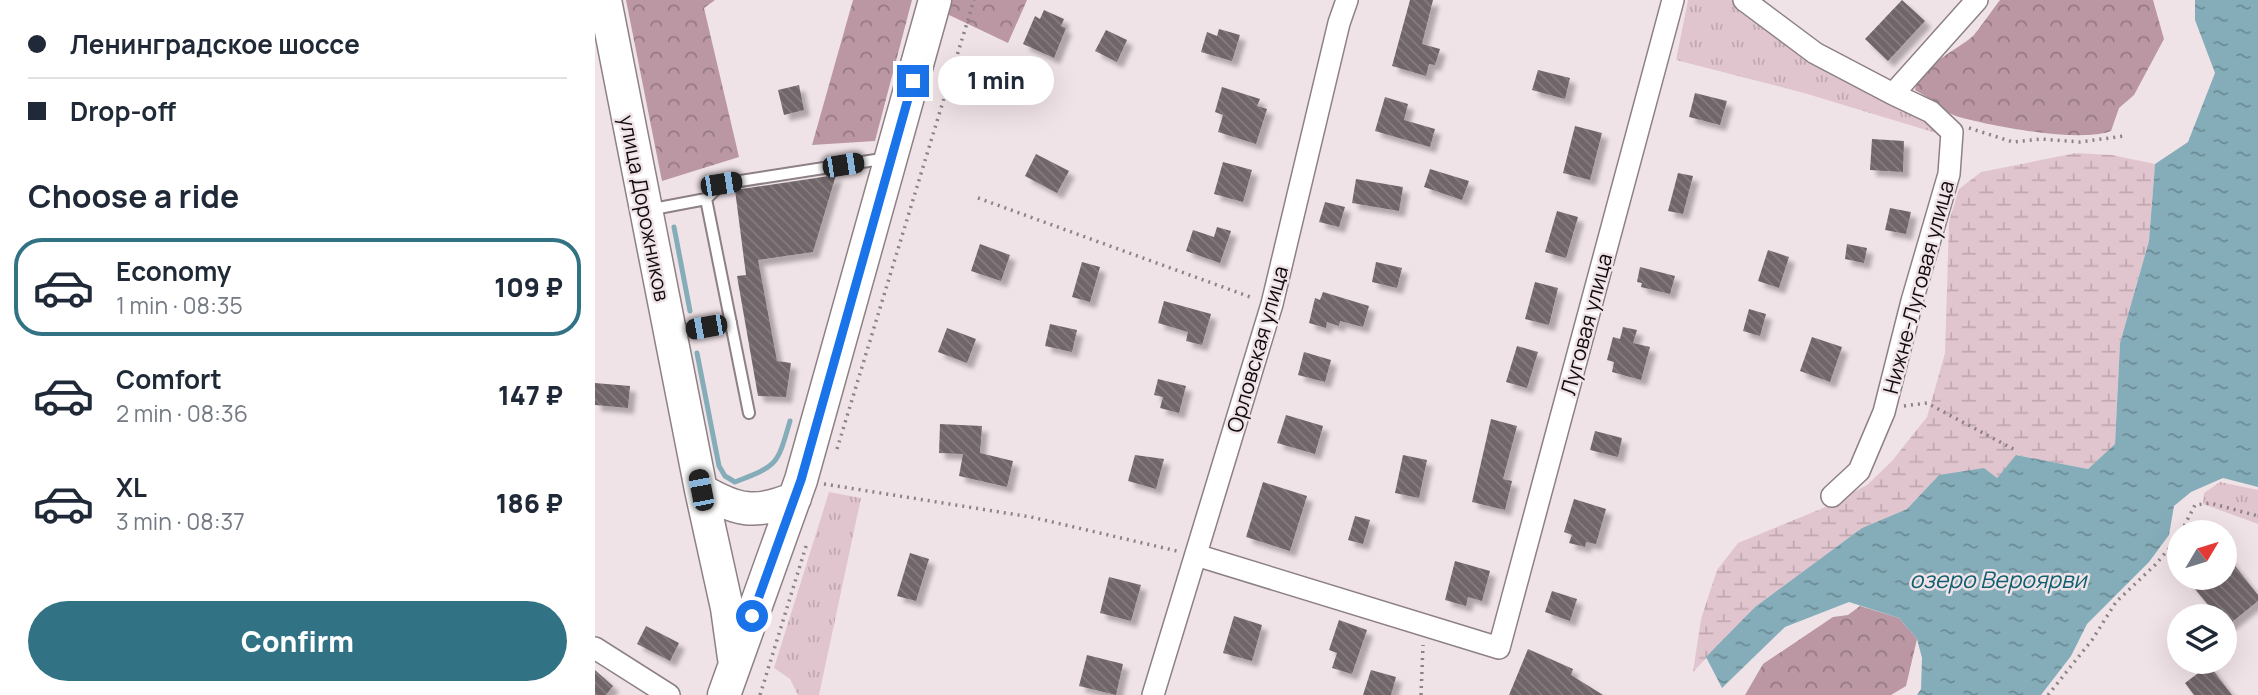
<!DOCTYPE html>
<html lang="en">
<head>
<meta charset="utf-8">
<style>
  body { margin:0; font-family:Manrope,sans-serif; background:#f2f2f3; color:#1f2937; height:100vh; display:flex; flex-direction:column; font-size:26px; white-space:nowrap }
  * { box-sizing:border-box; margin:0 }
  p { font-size:23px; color:#747a83 }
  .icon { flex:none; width:38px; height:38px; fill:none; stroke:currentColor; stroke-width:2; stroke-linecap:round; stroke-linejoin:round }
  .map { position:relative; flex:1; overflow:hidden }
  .drawer { display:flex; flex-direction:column; background:#fff; width:595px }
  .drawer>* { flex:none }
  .banner { display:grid; align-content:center; height:154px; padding:0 28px; background:#fff }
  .needle { width:46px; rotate:52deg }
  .buttons { position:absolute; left:1572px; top:520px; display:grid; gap:14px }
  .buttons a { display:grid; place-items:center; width:70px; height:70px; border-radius:50%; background:#fff; box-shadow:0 7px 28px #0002; font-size:35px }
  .end { position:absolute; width:32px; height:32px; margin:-16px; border:9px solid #1a73e8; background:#fff; box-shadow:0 0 0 4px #fff }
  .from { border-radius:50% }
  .bubble { position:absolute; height:49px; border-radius:24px; background:#fff; box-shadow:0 7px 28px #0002; font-size:23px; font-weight:800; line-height:49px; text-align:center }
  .car { position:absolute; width:21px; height:42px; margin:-21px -10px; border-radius:9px; box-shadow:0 0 5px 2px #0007; background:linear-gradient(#222 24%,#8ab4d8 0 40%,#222 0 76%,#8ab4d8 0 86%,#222 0) }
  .banner b { display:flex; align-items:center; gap:24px; height:66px; font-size:26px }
  .banner b+b { border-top:2px solid #e0e1e3 }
  .banner i { width:18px; height:18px; background:#1f2937 }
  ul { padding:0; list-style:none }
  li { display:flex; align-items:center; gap:21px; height:98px; margin:0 14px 10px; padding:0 14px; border:4px solid transparent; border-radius:28px }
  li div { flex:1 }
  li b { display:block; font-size:26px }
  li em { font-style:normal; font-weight:800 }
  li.selected { border-color:#317385 }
  li>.icon { width:63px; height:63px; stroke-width:1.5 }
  h2 { padding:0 28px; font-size:32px; line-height:84px }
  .cta { display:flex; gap:14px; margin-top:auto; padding:14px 28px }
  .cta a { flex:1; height:80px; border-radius:42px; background:#317385; color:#fff; font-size:28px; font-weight:800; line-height:80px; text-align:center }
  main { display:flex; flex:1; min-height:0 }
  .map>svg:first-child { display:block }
</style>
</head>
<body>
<main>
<section class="drawer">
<div class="banner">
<b><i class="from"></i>Ленинградское шоссе</b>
<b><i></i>Drop-off</b>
</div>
<h2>Choose a ride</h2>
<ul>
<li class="selected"><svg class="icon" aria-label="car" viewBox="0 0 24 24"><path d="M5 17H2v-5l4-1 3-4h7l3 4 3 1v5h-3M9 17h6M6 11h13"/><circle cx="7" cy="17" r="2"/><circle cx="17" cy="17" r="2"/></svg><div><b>Economy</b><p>1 min · 08:35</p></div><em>109 ₽</em></li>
<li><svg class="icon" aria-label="car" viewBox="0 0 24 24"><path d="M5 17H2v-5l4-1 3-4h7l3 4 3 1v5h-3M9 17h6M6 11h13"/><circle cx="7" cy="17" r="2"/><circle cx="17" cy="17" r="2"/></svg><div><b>Comfort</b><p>2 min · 08:36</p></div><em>147 ₽</em></li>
<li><svg class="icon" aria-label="car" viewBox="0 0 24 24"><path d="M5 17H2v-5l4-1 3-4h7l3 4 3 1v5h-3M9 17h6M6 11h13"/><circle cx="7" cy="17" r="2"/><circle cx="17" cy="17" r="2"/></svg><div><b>XL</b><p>3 min · 08:37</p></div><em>186 ₽</em></li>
</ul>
<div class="cta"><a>Confirm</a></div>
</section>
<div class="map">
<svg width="1663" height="695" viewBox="0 0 1663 695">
  <defs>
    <pattern id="grass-tufts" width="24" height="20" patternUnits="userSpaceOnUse" patternTransform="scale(1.75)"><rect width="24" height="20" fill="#e1c5ce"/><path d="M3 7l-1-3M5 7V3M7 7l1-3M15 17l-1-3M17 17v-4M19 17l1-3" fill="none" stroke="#c0a8b0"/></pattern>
    <pattern id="forest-crowns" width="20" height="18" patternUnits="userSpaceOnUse" patternTransform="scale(1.75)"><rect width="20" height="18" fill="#bb96a3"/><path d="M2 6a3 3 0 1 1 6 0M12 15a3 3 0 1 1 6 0" fill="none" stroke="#967983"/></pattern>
    <pattern id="wetland-marsh" width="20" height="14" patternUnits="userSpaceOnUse" patternTransform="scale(1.75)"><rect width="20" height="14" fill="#e1c5ce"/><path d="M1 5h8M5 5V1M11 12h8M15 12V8" fill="none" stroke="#c0a8b0"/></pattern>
    <pattern id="water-ripples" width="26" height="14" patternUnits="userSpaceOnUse" patternTransform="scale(1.75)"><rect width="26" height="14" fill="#85adb9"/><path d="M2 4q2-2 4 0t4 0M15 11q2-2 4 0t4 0" fill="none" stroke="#6b8b95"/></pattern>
    <pattern id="building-back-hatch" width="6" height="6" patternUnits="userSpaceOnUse" patternTransform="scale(1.75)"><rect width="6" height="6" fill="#706569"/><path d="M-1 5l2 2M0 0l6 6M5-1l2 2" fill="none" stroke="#857d80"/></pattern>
    <filter id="shadow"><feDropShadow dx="6" dy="6" stdDeviation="2" flood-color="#0004"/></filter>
  </defs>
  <rect width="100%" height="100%" fill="#f0e3e7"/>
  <path fill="url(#grass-tufts)" d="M1093 0H1139L1332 118 1341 133 1209 93 1081 60Z
    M1625 482 1663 490V524L1608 504 1609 493Z
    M234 492 266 498 224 695H203L195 679 179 668Z"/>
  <path fill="url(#forest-crowns)" d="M31 0H120L109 8 144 157 67 181Z
    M258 0H317L280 141 217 145Z
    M356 0H432L413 43 352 14Z
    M1405 0H1558L1569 39 1539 95 1524 108 1516 131C1485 143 1394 126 1361 116 1347 111 1334 97 1320 90 1325 65 1362 51 1379 35 1385 28 1398 9 1405 0Z
    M1265 606 1304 618 1322 639 1311 686 1296 695H1150L1168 664 1238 617 1253 615Z"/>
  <path fill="url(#wetland-marsh)" d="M1481 153 1517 155 1560 164 1554 241 1525 343 1520 444 1493 469 1422 455 1402 478 1344 475 1312 509 1267 528 1160 607 1098 672 1106 619 1122 570 1143 543 1226 509 1272 485 1297 461 1332 417 1350 353 1354 222 1364 189 1386 172Z"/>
  <path fill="url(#water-ripples)" d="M1600 0H1663V487L1628 478 1596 492 1579 506 1574 535 1554 562 1492 624 1476 656 1446 695H1322L1326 689 1327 658 1322 639 1304 618 1254 602 1190 627 1127 688 1111 657 1160 607 1267 528 1312 509 1344 475 1389 468 1402 478 1421 455 1493 469 1520 444 1525 343 1554 241 1560 164 1593 142 1620 73 1600 20Z"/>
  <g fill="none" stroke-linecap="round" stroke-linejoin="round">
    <path stroke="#85adb9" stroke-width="5" d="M79 227 95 311
      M102 353 124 466 130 476 140 482C183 465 182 466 195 421"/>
  </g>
  <path fill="url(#building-back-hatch)" filter="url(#shadow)" d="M815 0H838L827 44 845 49 840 65 834 64 831 76 797 66Z
    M1307 0 1330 21 1293 61 1270 39Z
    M449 10 469 19 466 26 471 28 459 58 428 44 440 16 445 19Z
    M624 29 645 35 637 61 606 52 612 32 622 36Z
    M511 30 532 40 522 62 500 51Z
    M943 70 975 78 970 99 937 90Z
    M204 85 209 110 189 115 183 90Z
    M627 87 665 99 662 106 672 109 661 144 623 132 628 115 620 112Z
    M1100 93 1132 101 1125 125 1094 117Z
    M790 97 813 104 809 120 840 129 835 147 780 131Z
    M980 126 1007 133 995 180 968 173Z
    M1277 139 1309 141 1308 172 1275 170Z
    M441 154 474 171 462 193 430 176Z
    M628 162 657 170 648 202 619 194Z
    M835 169 874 181 867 200 829 187Z
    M1083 173 1098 176 1088 214 1073 211Z
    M241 175 218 252 163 260 182 361 196 363 191 397 163 396 142 276 151 275 140 190Z
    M761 179 808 187 804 211 757 203Z
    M730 202 750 207 744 227 724 222Z
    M1295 208 1316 212 1311 234 1290 230Z
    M962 211 983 217 971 258 950 252Z
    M622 227 636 231 625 263 591 251 598 230 619 237Z
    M385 244 415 255 406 281 376 271Z
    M1252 244 1272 248 1269 263 1250 259Z
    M1173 250 1194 257 1184 288 1163 281Z
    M487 262 505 267 495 302 477 297Z
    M781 262 807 268 802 288 777 282Z
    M1045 267 1080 276 1075 294 1046 287 1047 283 1042 282Z
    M940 282 963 288 954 325 930 319Z
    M728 292 774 306 768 327 745 321 744 326 732 322 731 328 714 323 720 298 725 300Z
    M569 301 616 314 607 345 591 341 593 332 563 323Z
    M1154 309 1171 314 1165 336 1148 331Z
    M455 324 482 330 477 352 450 346Z
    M1028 327 1042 330 1038 343 1055 347 1046 380 1017 372 1019 362 1012 360 1018 337 1025 339Z
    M352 328 381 339 372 363 343 352Z
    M1217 337 1247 347 1235 382 1205 371Z
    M922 346 943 352 932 388 911 382Z
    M709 352 736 360 730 382 703 375Z
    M563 379 591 386 584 413 565 408 568 397 559 395Z
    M0 383 35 386 33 408 0 405Z
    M691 415 728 426 720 454 682 443Z
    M896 419 922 426 908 479 917 481 910 510 877 502Z
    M345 424 387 426 385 453 418 461 412 487 364 476 368 454 344 453Z
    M1000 431 1027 438 1023 457 995 450Z
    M540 455 569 459 561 489 533 481Z
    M808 455 832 460 824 498 800 493Z
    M668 482 712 496 695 551 651 537Z
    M979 499 1011 509 1001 544 991 542 990 547 974 543 977 535 969 532Z
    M760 516 775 520 768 544 753 540Z
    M1629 552 1663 595V601L1631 627 1629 616H1622L1591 578H1629Z
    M315 553 334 559 321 601 302 596Z
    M860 561 895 571 887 601 873 597 871 606 850 600Z
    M514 577 546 585 536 621 505 613Z
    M957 591 982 599 975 621 950 612Z
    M639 616 667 625 657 661 628 653Z
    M744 620 772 630 757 674 737 668 742 653 734 650Z
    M51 626 84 643 75 661 42 644Z
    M933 649 978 669 976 675 1008 695H914Z
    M492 655 528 664 521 695 484 686Z
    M1614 665 1637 695H1599L1590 683Z
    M0 670 18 686 11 695H0Z
    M776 670 801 677 796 695H768Z"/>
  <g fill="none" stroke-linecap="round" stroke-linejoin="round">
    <defs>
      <path id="lane" d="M111 199 126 184 293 158
        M53 210 111 199 154 413
        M77 333 136 322"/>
      <path id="street" d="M1149 0 1220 53 1298 94
        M1237 496 1264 471 1289 412 1317 301 1354 174 1357 132 1336 112 1298 94 1382 0
        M601 555 904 648 1078 0
        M0 648 74 695
        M558 695 677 304 744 23 752 0"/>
      <path id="secondary" d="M10 0 106 490 132 608 139 658
        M106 490C142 511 161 515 200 498
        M129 695 206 480 340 0"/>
    </defs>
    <use href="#lane" stroke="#8d8185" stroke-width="14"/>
    <use href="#street" stroke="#8d8185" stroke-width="24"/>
    <use href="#secondary" stroke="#8d8185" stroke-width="35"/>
    <path stroke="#8b8285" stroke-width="3.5" stroke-dasharray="2 5" stroke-linecap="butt" d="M1374 128 1418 142 1446 139 1485 142 1529 136
      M383 198 658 298
      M1309 406 1332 403 1420 450
      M242 449 379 0
      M229 484 436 517 582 551
      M1586 532 1600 505 1615 503 1663 516
      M165 695 212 543
      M826 695 828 645
      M1453 695 1497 640 1521 602 1560 565 1584 537"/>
    <use href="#lane" stroke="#fff" stroke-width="10"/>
    <use href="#street" stroke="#fff" stroke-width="21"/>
    <use href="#secondary" stroke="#fff" stroke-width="32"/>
  </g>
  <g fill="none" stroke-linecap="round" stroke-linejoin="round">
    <path stroke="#1a73e8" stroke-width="9" d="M157 616 206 480 318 81"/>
  </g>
  <g text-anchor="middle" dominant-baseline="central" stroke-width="5" stroke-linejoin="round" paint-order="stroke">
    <g font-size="21" fill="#0f0b0d" stroke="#f0e3e7">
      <text transform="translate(50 208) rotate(79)">улица Дорожников</text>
      <text transform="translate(1323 287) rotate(-75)">Нижне-Луговая улица</text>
      <text transform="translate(991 324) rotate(-75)">Луговая улица</text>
      <text transform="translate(662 349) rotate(-74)">Орловская улица</text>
    </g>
    <g font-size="23" font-style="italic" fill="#106072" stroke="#f0e3e7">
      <text x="1403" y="579">озеро Вероярви</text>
    </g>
  </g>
</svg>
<div class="buttons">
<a><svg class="needle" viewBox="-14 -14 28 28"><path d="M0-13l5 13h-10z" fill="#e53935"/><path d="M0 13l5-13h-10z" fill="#747a83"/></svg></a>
<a><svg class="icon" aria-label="layers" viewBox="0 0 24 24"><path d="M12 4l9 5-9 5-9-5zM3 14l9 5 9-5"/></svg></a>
</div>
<i class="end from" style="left:157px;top:616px"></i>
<i class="end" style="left:318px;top:81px"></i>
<div class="bubble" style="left:343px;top:56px;width:116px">1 min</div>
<i class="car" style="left:248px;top:165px;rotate:81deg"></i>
<i class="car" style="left:126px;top:184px;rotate:81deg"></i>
<i class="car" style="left:111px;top:327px;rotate:260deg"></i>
<i class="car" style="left:106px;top:490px;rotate:349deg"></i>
</div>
</main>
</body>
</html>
